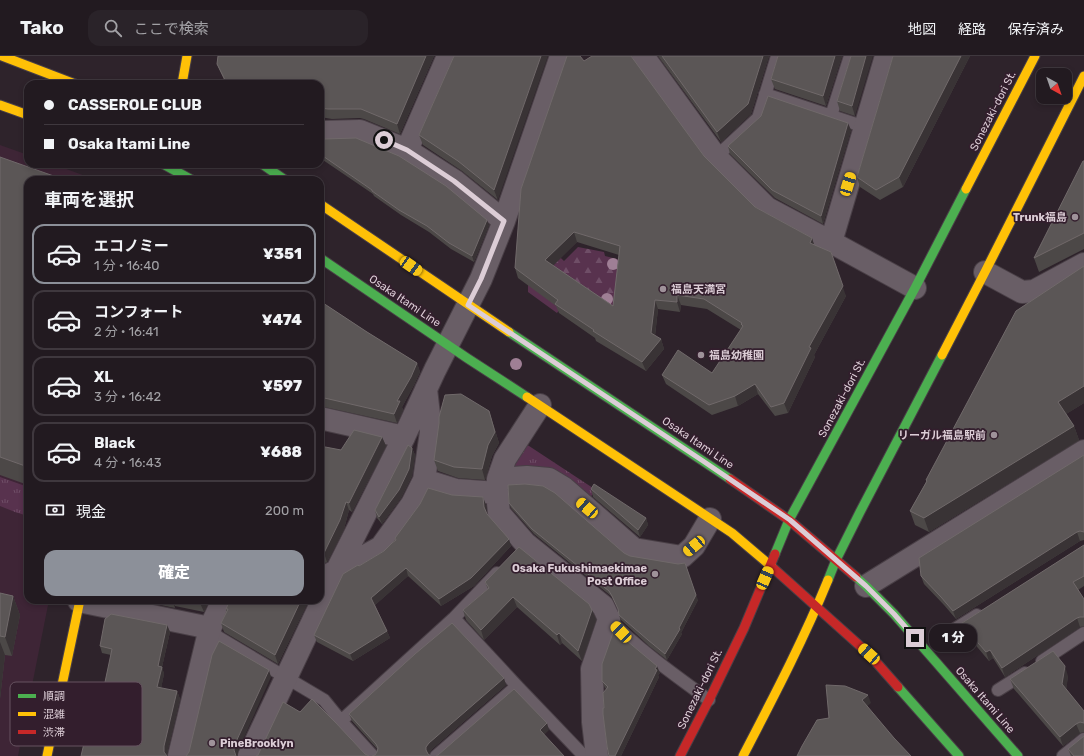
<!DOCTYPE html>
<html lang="ja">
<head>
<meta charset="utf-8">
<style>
  body { margin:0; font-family:Rubik,"Noto Sans JP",sans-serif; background:#2a2329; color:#f1f3f6; height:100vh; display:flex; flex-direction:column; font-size:15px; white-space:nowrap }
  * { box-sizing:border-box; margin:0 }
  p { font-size:13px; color:#a2a1a5 }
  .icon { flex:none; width:22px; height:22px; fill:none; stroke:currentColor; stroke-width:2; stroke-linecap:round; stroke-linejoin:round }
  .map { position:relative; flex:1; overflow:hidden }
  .sheet { position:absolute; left:24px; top:120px; width:300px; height:428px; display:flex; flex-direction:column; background:#221a20; border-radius:12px; box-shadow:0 2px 6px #0003,0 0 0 1px #3f383e }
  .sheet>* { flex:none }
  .guide { position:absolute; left:24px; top:24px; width:300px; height:88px; border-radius:12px; box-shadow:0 2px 6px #0003,0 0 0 1px #3f383e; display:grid; align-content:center; height:88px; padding:0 20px; background:#221a20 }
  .needle { width:26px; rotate:140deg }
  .tools { position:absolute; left:1036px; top:12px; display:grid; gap:8px }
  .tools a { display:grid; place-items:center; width:36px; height:36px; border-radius:8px; background:#221a20; box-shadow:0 2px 6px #0003,0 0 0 1px #3f383e; font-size:20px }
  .end { position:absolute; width:18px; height:18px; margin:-9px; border:5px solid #dccdd6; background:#111; box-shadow:0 0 0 2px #111 }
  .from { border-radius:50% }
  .bubble { position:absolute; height:28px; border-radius:12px; background:#221a20; box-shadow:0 2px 6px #0003,0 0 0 1px #3f383e; font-size:13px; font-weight:800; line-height:28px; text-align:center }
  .car { position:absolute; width:12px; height:24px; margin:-12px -6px; border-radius:5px; box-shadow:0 0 3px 1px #0007; background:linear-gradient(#f5c518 24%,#345 0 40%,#f5c518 0 76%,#345 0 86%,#f5c518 0) }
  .guide b { display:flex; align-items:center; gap:14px; height:38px; font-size:15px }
  .guide b+b { border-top:1px solid #3f383e }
  .guide i { width:10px; height:10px; background:#f1f3f6 }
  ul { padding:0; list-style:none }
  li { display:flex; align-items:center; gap:12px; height:60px; margin:0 8px 6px; padding:0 12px; border:2px solid #3f383e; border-radius:12px }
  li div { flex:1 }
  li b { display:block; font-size:15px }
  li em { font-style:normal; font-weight:800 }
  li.current { border-color:#8c9099 }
  li>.icon { width:36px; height:36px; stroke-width:1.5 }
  h2 { padding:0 20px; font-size:18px; line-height:48px }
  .pay { display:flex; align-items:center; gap:10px; height:44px; padding:0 20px; font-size:15px }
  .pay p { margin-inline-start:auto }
  .button { display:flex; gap:8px; margin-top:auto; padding:8px 20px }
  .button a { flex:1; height:46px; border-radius:12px; background:#8c9099; color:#fff; font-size:16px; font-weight:800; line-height:46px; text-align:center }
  header { display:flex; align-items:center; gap:24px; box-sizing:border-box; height:56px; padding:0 20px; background:#221a20; border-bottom:1px solid #3f383e }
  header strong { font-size:19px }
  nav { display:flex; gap:22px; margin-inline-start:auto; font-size:14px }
  .search { width:280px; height:36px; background:#2a2329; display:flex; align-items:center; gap:10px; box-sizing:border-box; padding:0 14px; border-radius:12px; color:#a2a1a5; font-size:15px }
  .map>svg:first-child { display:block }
</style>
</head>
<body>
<header>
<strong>Tako</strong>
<div class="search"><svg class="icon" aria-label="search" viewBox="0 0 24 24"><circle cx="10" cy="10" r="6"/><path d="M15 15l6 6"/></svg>ここで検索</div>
<nav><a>地図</a><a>経路</a><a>保存済み</a></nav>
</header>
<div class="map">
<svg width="1084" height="700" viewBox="0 0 1084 700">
  <defs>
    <pattern id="grass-tufts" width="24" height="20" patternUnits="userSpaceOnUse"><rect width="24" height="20" fill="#58324e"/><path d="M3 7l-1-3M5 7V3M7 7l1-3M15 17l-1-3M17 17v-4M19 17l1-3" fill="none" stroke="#6f4e67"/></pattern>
    <pattern id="forest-firs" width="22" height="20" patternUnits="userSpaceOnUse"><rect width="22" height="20" fill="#58324e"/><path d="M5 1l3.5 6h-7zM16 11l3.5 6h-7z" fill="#6f4e67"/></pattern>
  </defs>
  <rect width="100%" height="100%" fill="#2e232b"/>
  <path fill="#3e2536" d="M0 89 28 99V108H53L96 124H28V544H49L18 700H0Z"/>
  <path fill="url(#grass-tufts)" d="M526 388 596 434 589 443 509 413Z
    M0 421 28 431V460L15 456 0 450Z"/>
  <path fill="url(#forest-firs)" d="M537 179 564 205 578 191 604 196 605 200 621 204 615 263 575 231 557 257 528 236V225Z"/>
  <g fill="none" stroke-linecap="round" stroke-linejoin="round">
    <defs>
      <path id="lane" d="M765 38 865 71
        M831 60 850 0
        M716 101 758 62 777 0
        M454 562 517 630 584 700
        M609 563C638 593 676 620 709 644
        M210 572 218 581 324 644 341 665 373 700
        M950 576 977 559
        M1042 605 1084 577
        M998 634 1025 617
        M341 665 454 562 497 517
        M436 700 517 630
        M1063 700 1084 683"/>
      <path id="street" d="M643 0 716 101 767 152 831 186 915 232
        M320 76 360 75 407 94 455 125 504 165
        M407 94 448 0
        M831 186 886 0
        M985 216 1022 236 1034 235 1084 208
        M540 349 505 403 498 423 497 437 499 457 525 487 603 550 609 563 592 613 593 666 597 700
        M320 362 404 381
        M498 423 527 421 549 423 564 432 634 493 682 501 694 490 710 463
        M424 424 456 434 497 437
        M332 517 336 516 381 491 412 448 424 424 431 376 426 333
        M866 530 1084 395
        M79 545 210 572
        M179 700 210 572 223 544
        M249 700 336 516 404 381 435 314 481 223 504 165 561 0"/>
      <path id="fast" d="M163 108 192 124
        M262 108 285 124
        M320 202 467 302 527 341
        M509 276 730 423
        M775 498 789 464 915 232 966 133
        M856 521 866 530 894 558 1018 700
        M828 524 836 504 860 456 942 299
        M898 631 959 700"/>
      <path id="slow" d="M2 0 75 28
        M182 28 187 0
        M0 49 28 59
        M966 133 1035 0
        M320 148 509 276
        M942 299 985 216 1084 20
        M527 341 732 477 772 511
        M47 700 80 544
        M743 700C773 642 803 585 828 524"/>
      <path id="jam" d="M730 423 789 464 856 521
        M772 511 869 598 898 631
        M680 700 709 644 744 572 775 498"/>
    </defs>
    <use href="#lane" stroke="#493f46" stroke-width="14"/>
    <use href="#street" stroke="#493f46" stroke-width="24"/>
    <use href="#fast" stroke="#493f46" stroke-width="11"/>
    <use href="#slow" stroke="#493f46" stroke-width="11"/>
    <use href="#jam" stroke="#493f46" stroke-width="11"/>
    <use href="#lane" stroke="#695e66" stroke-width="12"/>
    <use href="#street" stroke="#695e66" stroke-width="22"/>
    <use href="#fast" stroke="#4caf50" stroke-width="9"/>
    <use href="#slow" stroke="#ffc107" stroke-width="9"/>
    <use href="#jam" stroke="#c62828" stroke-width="9"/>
  </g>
  <g fill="#9f7f95">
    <circle cx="613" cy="208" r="6"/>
    <circle cx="607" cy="243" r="6"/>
    <circle cx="516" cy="308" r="6"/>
  </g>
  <path fill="#4c4847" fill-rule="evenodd" d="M218 0H434L400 78 364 63 360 62 332 63 320 61V28H226L221 17 217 8Z
    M454 0 498 144 462 115 423 89 419 79Z
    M658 0H769L751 58 721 86Z
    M778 0H842L826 50 775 33 771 23Z
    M851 0 855 60 840 55 837 45Z
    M893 0H970L903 131 880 144 860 131 857 121Z
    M584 5 704 100 755 151 812 182 814 189 846 240 814 299 815 301 788 357 775 360 758 338 738 350 712 359 666 328 662 319 712 317 741 274 707 253 681 249 680 256 658 253 655 280 661 283 664 293 646 315 596 285 595 282 559 257 556 250 518 222 515 212ZM577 186 619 199 613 250 553 209Z
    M851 74 823 168 775 142 730 98 728 90Z
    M320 91 489 169 474 206 451 193 429 176 401 159 374 140 373 138 320 102Z
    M0 101 28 124V429L0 419Z
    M1084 105V193L1039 216 1034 202Z
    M1084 210V347L1066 358 1074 370 1079 384 929 476 915 469 910 455 926 426V424Z
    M320 245 367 276 417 307 420 316 414 329 402 351 403 354 397 367 320 350Z
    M489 355 499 387 492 400 485 424 458 422 438 415 434 404Z
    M382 381 386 390 352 456 349 454 344 473 327 506 323 508 320 513V520V390L341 394Z
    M412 392 415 399 412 420 401 442 382 468 377 462 375 454Z
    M1084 399V484L1080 485 956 563 944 549 924 528 921 520Z
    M591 433 646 462 648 469 640 481 593 441Z
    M509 447 624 497 698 544 681 577 682 578 667 604 649 590 621 564 619 559V554L614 545 611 540 534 478 511 452Z
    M486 449V457L511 490 474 530 441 550 408 520 375 549 387 575 390 582 353 605 317 586 314 579 359 510 384 495 395 484V482Z
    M1084 489V530L1078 534 1084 543V570L1080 571 1005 621 993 602 989 605 967 579 962 567Z
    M485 526 592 554 596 564 582 605 562 587 560 589 517 551 484 584 466 564 463 554 488 533Z
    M0 537 13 540 20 559 12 600 5 599 0 643Z
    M136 544H209L204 556 175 550V552Z
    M309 544 278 608 224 576 221 567 226 556V553Z
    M167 569 170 576 162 611 164 618 161 632 177 635 180 643 167 697 97 664 111 599 102 597 100 590Z
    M660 617 658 619 659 621 621 700H609L604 652 606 633 605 632 602 625Z
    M1068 620 1066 633 1084 655V676L1080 677 1063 690 1014 633 1010 623Z
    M506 629 431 694 429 698 375 699 377 696 378 694 352 665 349 658Z
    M1068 693 1084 700H1071Z"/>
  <path fill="#393335" d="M426 0H434L400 78 397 68Z
    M541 0H548L498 144 494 134Z
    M763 0H769L751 58 721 86 717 76Z
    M835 0H842L826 50 823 40Z
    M866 0H873L855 60 852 50Z
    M961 0H970L903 131 899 121Z
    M848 67 851 74 823 168 821 160Z
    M487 164 489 169 474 206 472 200Z
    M574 176 577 186 549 214 545 204Z
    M812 182 815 192 810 187Z
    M831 196 846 240 814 299 815 301 788 357 784 347 809 291Z
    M677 239 681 249 680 256 677 246Z
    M655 244 658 253 654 287 651 277Z
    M661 283 664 293 646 315 642 306Z
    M417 307 420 316 414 329 402 351 403 354 397 367 394 358 397 345Z
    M755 328 758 338 738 350 735 340Z
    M1084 330V347L1063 360 1058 346Z
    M489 355 499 387 492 400 485 424 482 413Z
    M1074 370 1079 384 929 476 924 462Z
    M382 381 386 390 352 456 349 447Z
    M412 392 415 399 412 420 401 442 382 468 379 461Z
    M483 441 486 449 487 458 484 451Z
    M346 446 349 454 344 473 327 506 324 497Z
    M646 462 648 469 640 481 638 474Z
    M1077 476 1080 485 956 563 953 555Z
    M509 483 511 490 474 530 441 550 439 543Z
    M320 500 323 508 320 513V520Z
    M685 507 698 544 681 577 682 578 667 604 665 598 679 572Z
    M406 512 408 520 374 550 371 542Z
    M13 540 20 559 12 600 5 581Z
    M513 541 517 551 484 584 481 574Z
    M172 544H173L175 550V552Z
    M202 544H209L204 556 200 547Z
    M301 544H309L278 608 275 599Z
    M592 554 596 564 582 605 578 595Z
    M1077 562 1080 571 1005 621 1002 612Z
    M167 569 170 576 162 611 164 618 160 638 157 631 158 610Z
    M387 575 390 582 353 605 350 598Z
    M559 577 562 587 560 589 557 579Z
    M0 586 5 599 0 643Z
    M990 594 993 602 989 605 986 596Z
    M657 610 660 617 658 619 659 621 621 700H615Z
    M1065 610 1068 620 1066 637 1062 628Z
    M269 614 271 621 238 695 237 700H236L234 694 235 688Z
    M504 622 506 629 431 694 429 698V700L426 694V691L429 687Z
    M177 635 180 643 167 697V700L164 696V690Z
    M868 639 871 647 865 652 862 644Z
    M547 667 549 674 542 681 540 674Z
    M1076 668 1080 677 1063 690 1060 681Z"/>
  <path fill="#5b5656" stroke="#70696a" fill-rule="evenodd" d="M218 0H426L397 68 361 53H328L320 52V28H227L217 8Z
    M454 0H541L494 134 458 105 419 79Z
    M567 0H580L584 5 592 0H631L704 100 755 151 812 182 810 187 831 196 843 230 809 291 811 292 784 347 771 351 755 328 735 340 709 349 662 319 678 294 712 317 743 270 741 268 742 267 704 243 677 239V246L655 244 651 277 661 283 642 306 593 275 594 274 555 248 558 244 515 212 521 133ZM574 176 620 190 613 250 545 204Z
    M662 0H763L748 48 717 76Z
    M778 0H835L823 40 771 23Z
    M851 0H866L852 50 837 45Z
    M893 0H961L899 121 876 134 857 121Z
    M768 40 848 67 821 160 772 134 728 90 761 60Z
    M356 82 399 100 446 130 487 164 472 200 449 187 427 170 399 154 372 135V134L320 98V91L324 83Z
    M0 101 65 124H28V411L0 401Z
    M1083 105H1084V177L1034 202Z
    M1084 210V330L1058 346 1074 370 924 462 910 455 927 425 926 424 1016 255Z
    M320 245 367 276 417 307 411 321 397 345H400L394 358 320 341Z
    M461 338 489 355 495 376 488 389 482 413 454 411 434 404 439 367V361L445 339Z
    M354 374 382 381 349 447 346 446 340 464 324 497 320 500V390L341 394Z
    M408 389 412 392 409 413 399 434 379 461 375 454Z
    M1084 399V476L1080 475 1077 476 953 555 941 541 921 520 919 502Z
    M525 428 543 430 555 437 624 497 630 500 678 508 685 507 696 539 679 572 680 573 665 598 648 584 619 559 618 553 612 540 609 535 532 473 509 447 508 429Z
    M594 428 646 462 638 474 591 433Z
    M428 432 452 439 483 441 484 451 487 458 509 483 471 522 439 543 406 512 371 542 387 575 350 598 314 579 343 518 358 509 359 510 384 495 392 487 396 484 395 482 420 448Z
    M1084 489V520L1073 526 1084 543V561H1080L1077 562 1002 612 990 594 986 596 964 571 965 570 962 567Z
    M519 491 589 548 592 554 578 595 559 577 557 579 513 541 481 574 463 554 489 532 485 526Z
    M0 537 13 540 5 581 0 580Z
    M185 544H202L200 547Z
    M230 544H301L275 599 221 567 228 553H226Z
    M111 558 167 569 158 610 162 611 157 631 177 635 164 690V696L167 700H81L90 662 97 664 112 593 100 590 105 563Z
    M452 567 504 622 429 687 426 691V694L428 698 431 700H372L375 699 377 696 378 692 376 688 349 658 415 598Z
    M614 574 657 610 655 613 657 614 615 700H609L607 690 603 658V652H604L603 637 608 631 602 625V608Z
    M219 585 269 614 235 688 234 694 236 700H186L189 696 212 599Z
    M1053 595 1065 610 1062 628 1084 655V667L1080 666 1076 668 1060 681 1010 623Z
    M826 629 845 630 868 639 862 644 894 682 911 700H797L802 690 817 664 829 662Z
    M514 633 547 667 540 674 564 700H436L438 699Z
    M312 643 336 667 365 698 369 700H256L258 699 283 646 300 656Z
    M1084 680V700H1074L1068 693Z"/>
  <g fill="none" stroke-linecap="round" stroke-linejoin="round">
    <path stroke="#dccdd6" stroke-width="5" d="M384 84 407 94 454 125 504 165 481 223 468 249 703 405 790 464 866 530 894 558 915 582"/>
  </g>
  <g fill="#9f929a" stroke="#331e2d" stroke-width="1.5">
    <circle cx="1075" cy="161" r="4"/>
    <circle cx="663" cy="233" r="4"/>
    <circle cx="701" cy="299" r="4"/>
    <circle cx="994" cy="379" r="4"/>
    <circle cx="655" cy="518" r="4"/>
    <circle cx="212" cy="687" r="4"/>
  </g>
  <g text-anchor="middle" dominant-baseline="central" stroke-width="3.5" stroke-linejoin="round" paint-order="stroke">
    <g font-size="11" fill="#dccdd6" stroke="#331e2d">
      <text transform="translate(993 55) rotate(-63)">Sonezaki-dori St.</text>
      <text transform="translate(405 245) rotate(34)">Osaka Itami Line</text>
      <text transform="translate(842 342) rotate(-62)">Sonezaki-dori St.</text>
      <text transform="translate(698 387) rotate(34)">Osaka Itami Line</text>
      <text transform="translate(700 633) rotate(-64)">Sonezaki-dori St.</text>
      <text transform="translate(985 644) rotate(49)">Osaka Itami Line</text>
    </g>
    <g font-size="11" font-weight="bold" fill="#dccdd6" stroke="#331e2d" text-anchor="end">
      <text x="1067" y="161">Trunk福島</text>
      <text x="671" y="233" text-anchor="start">福島天満宮</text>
      <text x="709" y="299" text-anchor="start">福島幼稚園</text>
      <text x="986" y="379">リーガル福島駅前</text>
      <text x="647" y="512">Osaka Fukushimaekimae<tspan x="647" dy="13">Post Office</tspan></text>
      <text x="220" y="687" text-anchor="start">PineBrooklyn</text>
    </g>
  </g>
  <rect x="10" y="626" width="132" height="64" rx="6" fill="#331e2d" stroke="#665360" stroke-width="1"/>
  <rect x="18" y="638" width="18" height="4" fill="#4caf50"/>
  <rect x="18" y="656" width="18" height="4" fill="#ffc107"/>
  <rect x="18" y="674" width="18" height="4" fill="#c62828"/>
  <g font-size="11" fill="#dccdd6">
    <text x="43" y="644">順調</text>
    <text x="43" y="662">混雑</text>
    <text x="43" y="680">渋滞</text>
  </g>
</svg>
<div class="tools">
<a><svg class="needle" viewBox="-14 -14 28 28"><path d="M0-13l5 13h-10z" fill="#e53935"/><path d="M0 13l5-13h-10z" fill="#a2a1a5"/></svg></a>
</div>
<i class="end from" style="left:384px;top:84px"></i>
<i class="end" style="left:915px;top:582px"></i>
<div class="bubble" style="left:929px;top:568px;width:48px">1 分</div>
<i class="car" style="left:848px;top:128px;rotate:17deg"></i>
<i class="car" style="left:411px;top:210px;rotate:125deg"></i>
<i class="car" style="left:587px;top:452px;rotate:311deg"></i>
<i class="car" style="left:694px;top:490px;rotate:230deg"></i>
<i class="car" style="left:765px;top:522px;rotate:23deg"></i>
<i class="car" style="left:621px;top:576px;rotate:316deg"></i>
<i class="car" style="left:869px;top:598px;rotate:312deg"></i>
<div class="guide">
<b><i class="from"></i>CASSEROLE CLUB</b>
<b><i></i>Osaka Itami Line</b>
</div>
<section class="sheet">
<h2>車両を選択</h2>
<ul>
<li class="current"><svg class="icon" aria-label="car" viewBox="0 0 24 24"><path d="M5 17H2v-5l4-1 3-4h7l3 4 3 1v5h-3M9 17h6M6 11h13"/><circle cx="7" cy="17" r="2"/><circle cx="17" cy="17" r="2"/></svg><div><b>エコノミー</b><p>1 分 · 16:40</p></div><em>¥351</em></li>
<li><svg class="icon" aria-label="car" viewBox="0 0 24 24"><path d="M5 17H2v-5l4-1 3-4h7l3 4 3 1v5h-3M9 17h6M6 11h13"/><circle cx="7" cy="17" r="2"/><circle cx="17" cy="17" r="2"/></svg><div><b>コンフォート</b><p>2 分 · 16:41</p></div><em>¥474</em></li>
<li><svg class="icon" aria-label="car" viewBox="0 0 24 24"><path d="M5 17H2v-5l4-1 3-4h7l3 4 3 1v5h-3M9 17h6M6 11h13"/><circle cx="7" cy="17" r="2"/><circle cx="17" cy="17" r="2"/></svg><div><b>XL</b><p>3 分 · 16:42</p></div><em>¥597</em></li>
<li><svg class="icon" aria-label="car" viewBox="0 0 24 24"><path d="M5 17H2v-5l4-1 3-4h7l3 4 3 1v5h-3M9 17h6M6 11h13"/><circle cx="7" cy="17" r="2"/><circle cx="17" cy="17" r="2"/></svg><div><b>Black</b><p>4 分 · 16:43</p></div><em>¥688</em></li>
</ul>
<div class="pay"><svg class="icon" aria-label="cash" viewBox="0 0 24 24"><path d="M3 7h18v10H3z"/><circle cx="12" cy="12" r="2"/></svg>現金<p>200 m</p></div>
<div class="button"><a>確定</a></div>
</section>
</div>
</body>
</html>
